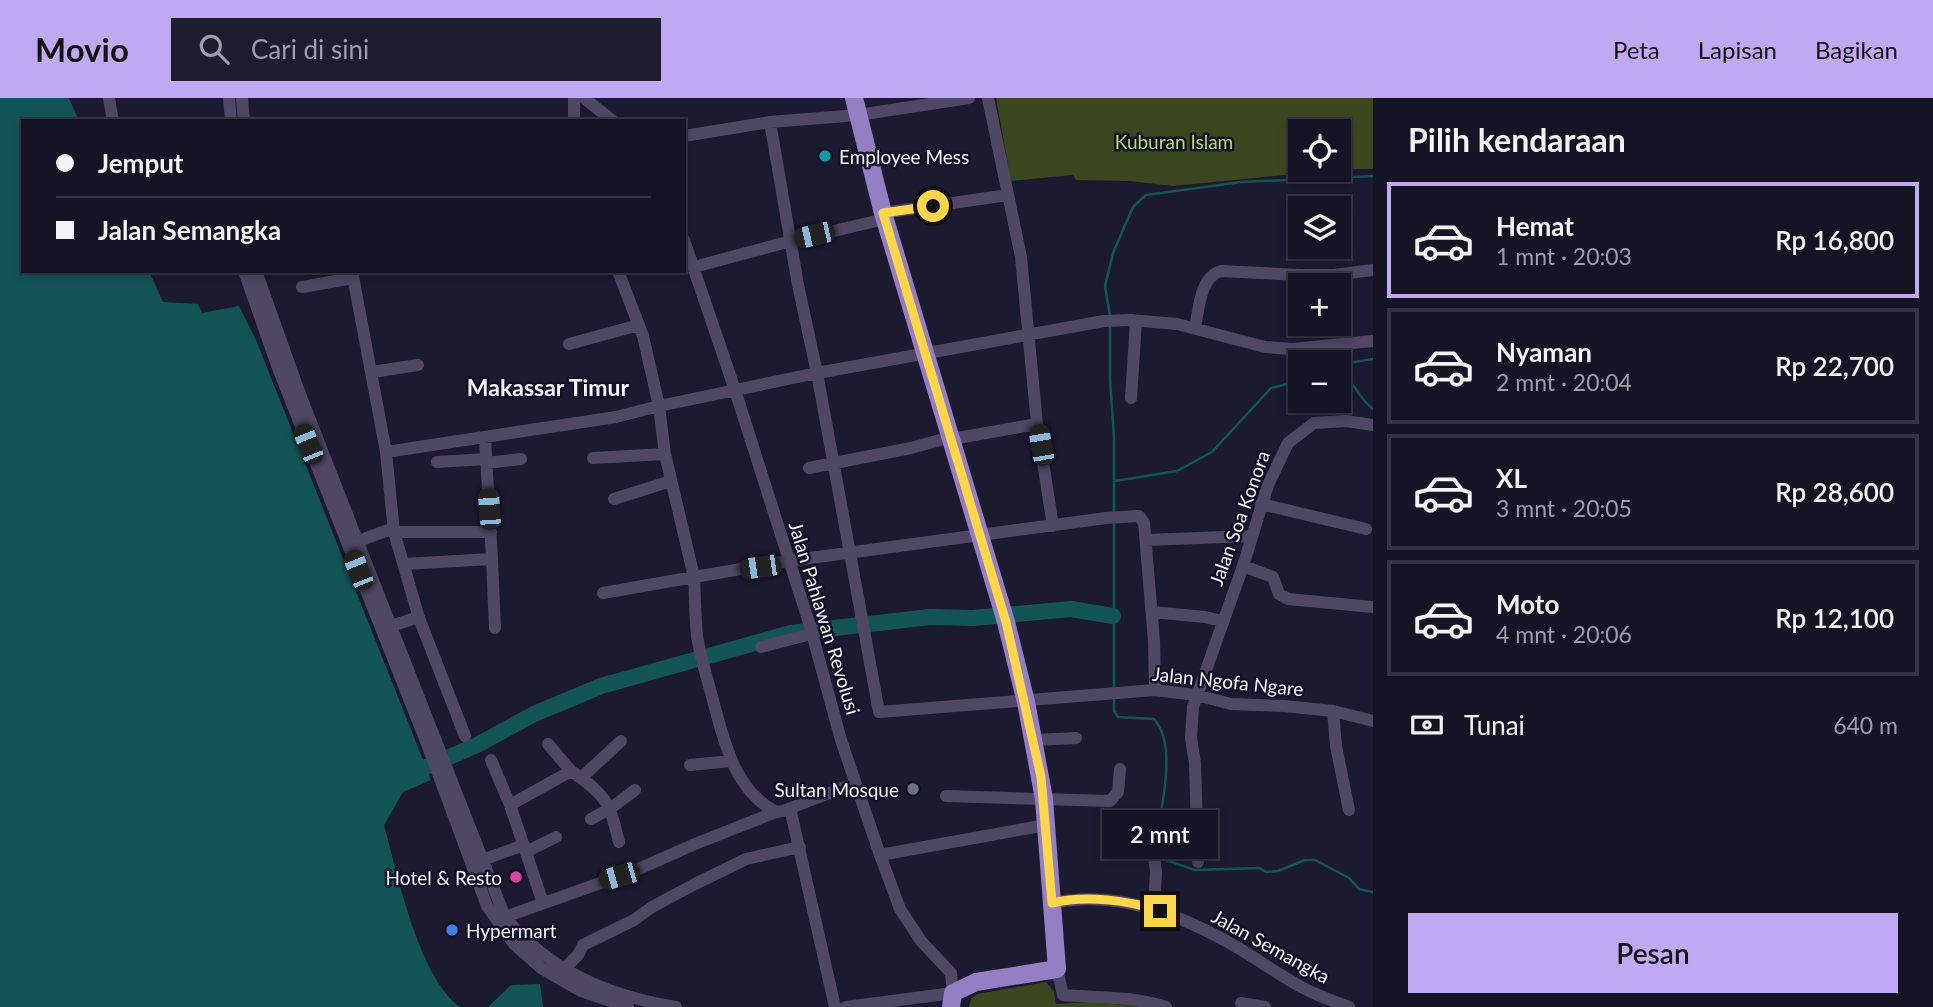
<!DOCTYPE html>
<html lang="id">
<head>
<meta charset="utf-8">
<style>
  body { margin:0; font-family:Lato,sans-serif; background:#1e1d2d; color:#f1f3f6; height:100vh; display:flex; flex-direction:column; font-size:26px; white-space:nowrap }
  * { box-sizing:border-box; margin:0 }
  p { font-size:23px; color:#9d9ea7 }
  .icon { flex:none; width:38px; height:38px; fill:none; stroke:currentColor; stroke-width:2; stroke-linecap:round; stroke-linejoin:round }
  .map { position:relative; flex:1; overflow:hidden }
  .details { display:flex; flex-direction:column; background:#151425; width:560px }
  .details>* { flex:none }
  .top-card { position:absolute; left:21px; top:21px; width:665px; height:154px; border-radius:0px; box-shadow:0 4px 10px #0003,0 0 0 2px #343342; display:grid; align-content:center; height:154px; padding:0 35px; background:#151425 }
  .fabs { position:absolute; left:1288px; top:21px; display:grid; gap:14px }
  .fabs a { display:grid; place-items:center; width:63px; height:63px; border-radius:0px; background:#151425; box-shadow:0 4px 10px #0003,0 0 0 2px #343342; font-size:35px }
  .end { position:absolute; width:32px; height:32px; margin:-16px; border:9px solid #ffd54a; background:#111; box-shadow:0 0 0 4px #111 }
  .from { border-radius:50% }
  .bubble { position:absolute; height:49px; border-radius:0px; background:#151425; box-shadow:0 4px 10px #0003,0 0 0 2px #343342; font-size:23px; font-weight:600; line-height:49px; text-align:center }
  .car { position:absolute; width:21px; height:42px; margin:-21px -10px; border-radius:9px; box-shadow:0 0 5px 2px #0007; background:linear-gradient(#222 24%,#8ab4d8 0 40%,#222 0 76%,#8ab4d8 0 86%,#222 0) }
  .top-card b { display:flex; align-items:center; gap:24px; height:66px; font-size:26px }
  .top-card b+b { border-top:2px solid #343342 }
  .top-card i { width:18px; height:18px; background:#f1f3f6 }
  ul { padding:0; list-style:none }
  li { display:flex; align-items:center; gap:21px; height:116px; margin:0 14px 10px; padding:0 21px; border:4px solid #343342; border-radius:0px }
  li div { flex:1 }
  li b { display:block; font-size:26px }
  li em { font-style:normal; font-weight:600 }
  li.active { border-color:#c1a8f3 }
  li>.icon { width:63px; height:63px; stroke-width:1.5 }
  h2 { padding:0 35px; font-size:32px; line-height:84px }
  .pay { display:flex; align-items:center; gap:18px; height:77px; padding:0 35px; font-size:26px }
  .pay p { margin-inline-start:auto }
  .action { display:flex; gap:14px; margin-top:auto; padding:14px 35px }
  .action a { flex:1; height:80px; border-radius:0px; background:#c1a8f3; color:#111; font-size:28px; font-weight:600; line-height:80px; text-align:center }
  header { display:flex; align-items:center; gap:42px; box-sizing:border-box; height:98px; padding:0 35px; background:#c1a8f3; color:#111 }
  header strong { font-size:33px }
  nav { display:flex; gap:38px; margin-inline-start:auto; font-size:24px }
  .search { width:490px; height:63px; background:#1e1d2d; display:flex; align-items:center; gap:18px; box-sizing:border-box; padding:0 24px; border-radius:0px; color:#9d9ea7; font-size:26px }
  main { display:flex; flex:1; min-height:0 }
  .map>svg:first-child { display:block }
</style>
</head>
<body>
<header>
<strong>Movio</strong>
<div class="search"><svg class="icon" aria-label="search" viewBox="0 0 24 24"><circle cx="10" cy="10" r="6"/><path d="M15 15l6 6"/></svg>Cari di sini</div>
<nav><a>Peta</a><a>Lapisan</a><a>Bagikan</a></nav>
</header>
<main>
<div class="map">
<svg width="1373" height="909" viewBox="0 0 1373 909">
  <rect width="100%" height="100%" fill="#1c1a31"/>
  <path fill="#3b471e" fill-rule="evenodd" d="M996 0H1373V71H1346L1173 88 1130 83 1076 82 1073 77 1011 83ZM1300 33H1339V72H1300Z
    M1046 884 1054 894 1056 906 1089 904 1147 909H969L971 901 977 896Z"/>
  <path fill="#135557" d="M0 0H69L79 23H23V173H149L163 204 198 206 202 215 239 208 256 242 431 682 403 694 384 727C397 775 419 880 460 909H0Z
    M540 886 543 909H488L511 887Z"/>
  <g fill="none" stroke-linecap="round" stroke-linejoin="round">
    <path stroke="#135557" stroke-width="2.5" d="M1110 218 1105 188 1113 155 1133 109 1146 97 1241 84 1373 78
      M1110 228V281L1114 340V414
      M1339 271 1348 265 1373 261
      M1339 273C1354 282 1358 300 1373 311
      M1115 383 1177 373 1212 354 1271 290 1300 283
      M1114 592V424
      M1114 599V613L1118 619 1154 621C1179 649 1159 713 1157 745
      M1158 755 1163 761 1195 772 1259 770 1266 774 1278 773 1305 762H1315L1349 780 1359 791 1373 794"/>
    <path stroke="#135557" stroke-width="16" d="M426 669 477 647 534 616 601 588 791 535 930 519 973 520 1071 511 1113 518"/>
    <path stroke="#4f4763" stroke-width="12" d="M109 0 113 23
      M229 0 231 23
      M242 0 244 23
      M574 0V23
      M584 0 613 23
      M988 0 1021 159 1037 326 1053 428
      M770 24 798 187 817 275 879 614 1155 592 1196 597 1231 606 1284 608 1333 613 1373 623
      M684 38 770 24 858 17 969 0
      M883 115 1008 97
      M684 142 735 292 810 528 841 642 880 757 900 811 921 843 951 875 953 895 846 909
      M694 169 791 143 885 121
      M244 173 278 270 429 651 487 808 514 846 541 870 581 893 628 909
      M256 173 301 299 505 819C549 873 608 898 676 909
      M352 173 386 354 394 434 419 520 465 638
      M618 173 643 238 659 308 817 275 1104 223 1131 222 1177 226 1265 249 1292 251 1373 243
      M302 189 353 180
      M1195 229C1199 211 1200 179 1221 173L1301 177H1334L1373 172
      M569 246 639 227
      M372 274 418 267
      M1131 300 1136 223
      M952 341 1037 326
      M386 354 616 319 659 308 665 356 694 479 788 463 1106 420 1139 418 1144 425 1154 543 1155 592
      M593 360 665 356
      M437 364 486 361
      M486 365 521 361
      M809 370 911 350 951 339
      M614 401 671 383
      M1261 406 1366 431
      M394 434H491
      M1146 442 1250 438
      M358 443 394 430
      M492 461 495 530
      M404 466 492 461 485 339
      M1243 468 1273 479 1279 496 1288 501 1373 509
      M603 495 694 479C695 498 695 518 697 538 700 557 706 576 711 595 723 638 732 691 776 714L783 713 855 685
      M1152 514 1205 519 1222 523
      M391 528 419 519
      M761 549 811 536
      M1333 613 1336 648 1349 712
      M1034 642 1076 640
      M548 646 571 673
      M491 662 510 707 543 805
      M690 667 731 663
      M581 680 621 643
      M946 698 1110 703 1118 694 1120 671
      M510 707 571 673C606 697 609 703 619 744
      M790 710 835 909
      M591 721 611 710 635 692
      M1151 744 1156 773 1154 811
      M526 754 556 739
      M880 757 1046 727
      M482 762 524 747
      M1198 764 1195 665 1191 640 1193 609 1243 468 1268 387 1288 345 1314 325 1346 323 1373 327
      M1052 805C1119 791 1184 818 1240 851 1263 865 1285 881 1309 893 1322 899 1335 904 1349 909
      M505 819 634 773 695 746 776 714
      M564 871 578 857 583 847 634 822 652 809 695 786 746 761 800 749
      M1057 871 1063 897C1098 900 1133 898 1166 909
      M1241 905 1265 909"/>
    <path stroke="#947ec4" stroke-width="18" d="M854 0 883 115 1006 524 1026 604 1044 701 1057 871 976 884 953 895 951 909"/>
  </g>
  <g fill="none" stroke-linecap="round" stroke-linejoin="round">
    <path stroke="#ffd54a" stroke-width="9" d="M933 108 883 115 1006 524 1041 679 1052 805C1086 797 1128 802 1160 813"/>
  </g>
  <circle fill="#0f9aa8" stroke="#131126" stroke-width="2.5" cx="825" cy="58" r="7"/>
  <circle fill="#6b7280" stroke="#131126" stroke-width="2.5" cx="913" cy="691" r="7"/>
  <circle fill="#d1479c" stroke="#131126" stroke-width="2.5" cx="516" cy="779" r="7"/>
  <circle fill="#3f7fe0" stroke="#131126" stroke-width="2.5" cx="452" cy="832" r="7"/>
  <g text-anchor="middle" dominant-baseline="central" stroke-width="5" stroke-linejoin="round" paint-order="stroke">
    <g font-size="19" fill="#b9d870" stroke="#131126">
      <text x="1174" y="43">Kuburan Islam</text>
    </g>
    <g font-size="19" fill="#f4f4fe" stroke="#131126" text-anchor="start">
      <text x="839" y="58">Employee Mess</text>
      <text x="899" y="691" text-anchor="end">Sultan Mosque</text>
      <text x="502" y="779" text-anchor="end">Hotel &amp; Resto</text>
      <text x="466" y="832">Hypermart</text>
    </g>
    <g font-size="19" fill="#f4f4fe" stroke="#131126">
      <text transform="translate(1239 420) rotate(-70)">Jalan Soa Konora</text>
      <text transform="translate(825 520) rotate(73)">Jalan Pahlawan Revolusi</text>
      <text transform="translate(1228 583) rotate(6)">Jalan Ngofa Ngare</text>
      <text transform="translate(1271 848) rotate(29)">Jalan Semangka</text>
    </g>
    <g font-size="23" font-weight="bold" fill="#f4f4fe" stroke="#131126">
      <text x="548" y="289">Makassar Timur</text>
    </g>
  </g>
</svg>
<div class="fabs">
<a><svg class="icon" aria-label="locate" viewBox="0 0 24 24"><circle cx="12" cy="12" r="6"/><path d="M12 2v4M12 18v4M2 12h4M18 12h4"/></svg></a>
<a><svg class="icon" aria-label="layers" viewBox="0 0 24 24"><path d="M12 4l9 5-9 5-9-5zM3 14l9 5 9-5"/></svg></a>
<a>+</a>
<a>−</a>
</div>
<i class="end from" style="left:933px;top:108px"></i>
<i class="end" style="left:1160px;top:813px"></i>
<div class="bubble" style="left:1102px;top:712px;width:116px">2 mnt</div>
<i class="car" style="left:814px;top:137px;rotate:257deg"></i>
<i class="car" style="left:308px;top:346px;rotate:338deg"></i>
<i class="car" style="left:1041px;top:347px;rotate:350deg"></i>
<i class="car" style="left:489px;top:411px;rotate:356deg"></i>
<i class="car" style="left:760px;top:469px;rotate:262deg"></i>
<i class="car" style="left:358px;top:472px;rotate:338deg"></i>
<i class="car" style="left:619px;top:778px;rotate:254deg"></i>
<div class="top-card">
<b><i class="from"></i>Jemput</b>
<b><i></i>Jalan Semangka</b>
</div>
</div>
<section class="details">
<h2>Pilih kendaraan</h2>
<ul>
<li class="active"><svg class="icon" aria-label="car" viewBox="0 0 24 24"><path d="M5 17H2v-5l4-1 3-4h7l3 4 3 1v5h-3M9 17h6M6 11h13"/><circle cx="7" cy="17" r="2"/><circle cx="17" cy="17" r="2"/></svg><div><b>Hemat</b><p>1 mnt · 20:03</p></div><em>Rp 16,800</em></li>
<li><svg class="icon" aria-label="car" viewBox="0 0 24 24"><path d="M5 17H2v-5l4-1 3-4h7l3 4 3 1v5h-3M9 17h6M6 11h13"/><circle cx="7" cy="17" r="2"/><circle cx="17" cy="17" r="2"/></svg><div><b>Nyaman</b><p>2 mnt · 20:04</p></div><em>Rp 22,700</em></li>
<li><svg class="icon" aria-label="car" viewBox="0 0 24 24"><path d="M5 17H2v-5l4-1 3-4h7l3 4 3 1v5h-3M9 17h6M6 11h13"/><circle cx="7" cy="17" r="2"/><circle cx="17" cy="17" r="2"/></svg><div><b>XL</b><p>3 mnt · 20:05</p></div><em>Rp 28,600</em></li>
<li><svg class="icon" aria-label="car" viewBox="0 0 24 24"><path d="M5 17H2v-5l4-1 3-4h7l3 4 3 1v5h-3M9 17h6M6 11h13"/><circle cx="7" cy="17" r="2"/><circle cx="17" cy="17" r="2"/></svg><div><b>Moto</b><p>4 mnt · 20:06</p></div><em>Rp 12,100</em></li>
</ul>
<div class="pay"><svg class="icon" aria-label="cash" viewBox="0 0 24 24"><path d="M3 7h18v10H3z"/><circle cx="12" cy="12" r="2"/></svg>Tunai<p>640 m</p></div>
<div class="action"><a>Pesan</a></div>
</section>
</main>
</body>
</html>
